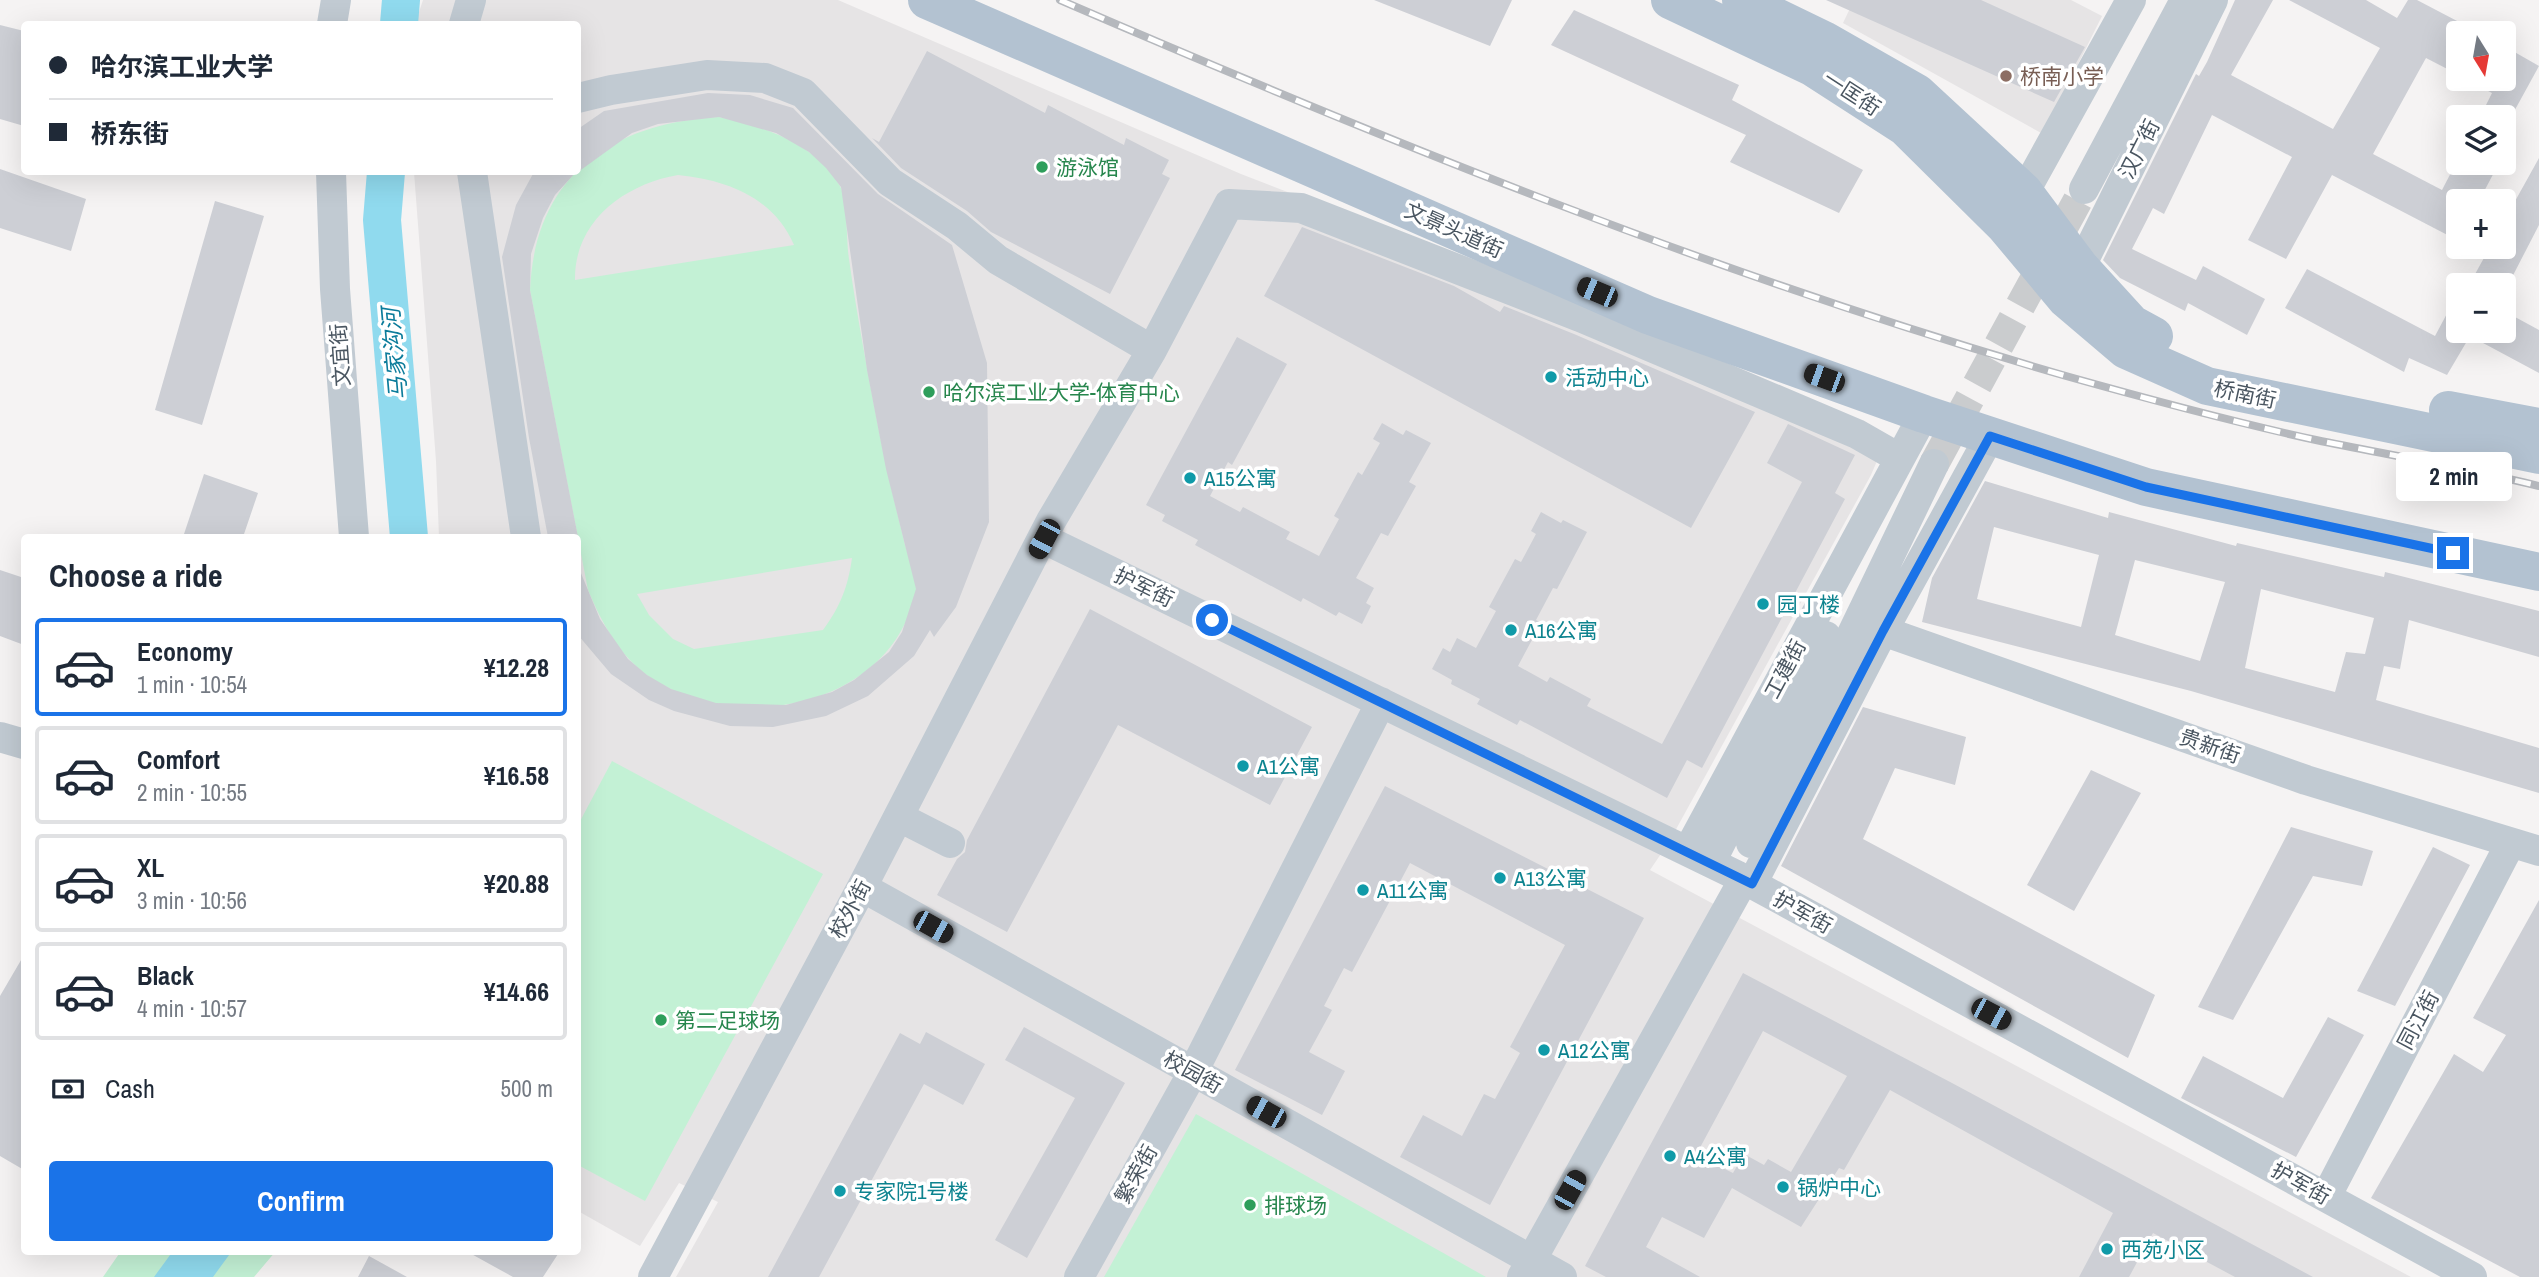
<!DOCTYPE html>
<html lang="en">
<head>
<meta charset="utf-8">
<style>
  body { margin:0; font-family:"Archivo Narrow","Noto Sans SC",sans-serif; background:#f6f6f7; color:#1f2937; height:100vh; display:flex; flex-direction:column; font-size:26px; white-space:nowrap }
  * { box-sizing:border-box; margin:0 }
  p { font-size:23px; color:#747a83 }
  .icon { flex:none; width:38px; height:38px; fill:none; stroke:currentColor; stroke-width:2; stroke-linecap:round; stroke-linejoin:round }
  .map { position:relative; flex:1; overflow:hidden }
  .side { position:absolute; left:21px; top:534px; width:560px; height:721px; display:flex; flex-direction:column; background:#fff; border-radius:7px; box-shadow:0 7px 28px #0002 }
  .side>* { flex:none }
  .guide { position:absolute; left:21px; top:21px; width:560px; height:154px; border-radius:7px; box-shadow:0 7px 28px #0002; display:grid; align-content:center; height:154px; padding:0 28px; background:#fff }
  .needle { width:46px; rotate:169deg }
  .fabs { position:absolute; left:2446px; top:21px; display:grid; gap:14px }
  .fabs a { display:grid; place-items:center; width:70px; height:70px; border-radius:7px; background:#fff; box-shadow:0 7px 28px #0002; font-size:35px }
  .end { position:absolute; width:32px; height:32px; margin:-16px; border:9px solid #1a73e8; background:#fff; box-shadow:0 0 0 4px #fff }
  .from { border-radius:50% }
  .bubble { position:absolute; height:49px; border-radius:7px; background:#fff; box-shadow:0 7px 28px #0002; font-size:23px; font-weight:700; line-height:49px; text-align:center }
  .car { position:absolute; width:21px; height:42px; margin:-21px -10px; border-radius:9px; box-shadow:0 0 5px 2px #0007; background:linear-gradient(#222 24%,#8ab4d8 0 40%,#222 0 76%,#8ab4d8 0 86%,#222 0) }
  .guide b { display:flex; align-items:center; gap:24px; height:66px; font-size:26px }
  .guide b+b { border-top:2px solid #e0e1e3 }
  .guide i { width:18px; height:18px; background:#1f2937 }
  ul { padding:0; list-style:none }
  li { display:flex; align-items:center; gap:21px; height:98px; margin:0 14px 10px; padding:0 14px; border:4px solid #e0e1e3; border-radius:7px }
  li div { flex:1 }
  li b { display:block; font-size:26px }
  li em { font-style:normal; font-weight:700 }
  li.selected { border-color:#1a73e8 }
  li>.icon { width:63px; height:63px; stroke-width:1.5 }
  h2 { padding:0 28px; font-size:32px; line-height:84px }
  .pay { display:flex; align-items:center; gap:18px; height:77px; padding:0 28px; font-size:26px }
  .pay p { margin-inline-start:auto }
  .button { display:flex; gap:14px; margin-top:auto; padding:14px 28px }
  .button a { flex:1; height:80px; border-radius:7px; background:#1a73e8; color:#fff; font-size:28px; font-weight:700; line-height:80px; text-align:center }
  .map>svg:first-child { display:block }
</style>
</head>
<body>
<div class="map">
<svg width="2539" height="1277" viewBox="0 0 2539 1277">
  <rect width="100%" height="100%" fill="#f5f3f3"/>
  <path fill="#e6e4e5" d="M423 0H838L1241 174 1588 308 1888 435 1871 475 1669 842 1650 870 2411 1277H676L718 1202 679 1183 640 1246 578 1211V537H439L436 461 414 172H578V24H415Z
    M1854 0H2071L2102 16 2043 134 1843 23Z"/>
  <path fill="#c3f1d5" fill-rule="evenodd" d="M719 117C763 126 816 143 840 186 848 201 846 240 849 259 857 316 868 374 879 431 886 469 896 507 905 545 909 558 917 577 916 591 915 596 913 602 912 606 878 711 732 734 648 676 619 655 602 623 588 590L530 290C535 176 611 123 719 117ZM678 175C727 180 773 197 794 245L575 280C574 221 625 184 678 175ZM852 558C848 587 840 607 823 630L694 649 673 639 649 615 637 594Z
    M612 761 823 874 645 1201 578 1165V825Z
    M1196 1114 1486 1277H1104Z
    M121 1251H276L254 1277H103Z"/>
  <path fill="#90daee" d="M173 1251H232L213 1277H154Z"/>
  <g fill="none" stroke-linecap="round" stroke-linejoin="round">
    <path stroke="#90daee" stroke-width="38" d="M399 24 401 0
      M386 172 382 220 409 537"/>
  </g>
  <path fill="#cdcfd5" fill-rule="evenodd" d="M1374 0H1512L1490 46Z
    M1826 0H1981L2085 47 2054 102Z
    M2235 0H2273L2231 75 2333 129 2380 48 2289 0H2366L2397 18 2408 0H2417L2459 22V75L2426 58 2373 154 2442 190 2456 163H2499L2479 201H2459V241L2332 175 2286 259 2248 240 2292 157 2212 115 2164 214 2153 208 2132 249 2196 280 2203 266 2265 299 2247 335 2188 303 2185 311 2120 278 2103 260 2196 74 2199 76 2207 62Z
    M1574 10 1739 85 1732 100 1863 170 1839 213 1730 162 1746 135 1551 45Z
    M0 25 24 31V126L0 119Z
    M2504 46 2539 66 2511 117H2480L2492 93 2465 79H2504Z
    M927 51 1045 113 1048 105 1124 145 1126 138 1169 160 1162 174 1170 178 1110 294 991 232 967 211 901 168 872 138 879 142Z
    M708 93 750 95 793 108 878 194 952 245 987 363 989 522 956 607 934 637 930 630 914 656 868 696 826 716 773 727 730 726 674 711 649 700 611 674 578 635V566L600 619 628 659 647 675 671 689 716 703 786 705 832 692 854 680 889 652 902 632 916 589 886 469 867 370 841 187 826 168 809 152 776 133 719 117 658 124 632 133 578 172V129L604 111Z
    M2539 158V225L2508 285H2469L2490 247H2504V221Z
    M0 169 86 199 71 251 0 228Z
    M534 172H576L555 195 543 218 531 254 530 290 578 537H548L529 438 502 257 516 205Z
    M215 201 264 216 202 425 155 410Z
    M1302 227 1454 286 1500 312 1504 306 1574 334 1755 412 1691 528 1264 296Z
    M2307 269 2435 336 2459 291V331H2504V311L2539 330V373L2470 336 2447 375 2409 358 2404 372 2285 308Z
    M1237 337 1287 364 1232 465 1228 462 1210 496 1240 512 1243 507 1290 532 1286 539 1319 556 1339 519 1334 516 1358 472 1362 475 1380 443 1373 439 1382 423 1403 435 1406 430 1431 443 1409 482 1416 486 1388 536 1381 533 1356 578 1374 588 1366 603 1371 606 1362 624 1339 612 1336 616 1303 598 1301 602 1195 545 1198 540 1162 521 1165 515 1146 505Z
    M1788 424 1855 455 1835 493 1845 499 1702 768 1687 760 1667 798 1520 720 1517 725 1477 704 1480 699 1451 684 1452 680 1432 669 1443 648 1450 652 1457 638 1476 648 1496 611 1489 607 1515 559 1521 562 1536 534 1531 531 1541 512 1561 523 1563 520 1587 532 1557 589 1553 588 1536 620 1541 623 1518 666 1547 682 1550 677 1591 699 1587 706 1662 744 1802 482 1767 463Z
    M204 474 258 493 243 537H183Z
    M1985 481 2108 518 2109 512 2236 546 2237 543 2384 577 2385 572 2539 611V657L2409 620 2400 669 2384 666 2376 700 2539 748V793L2191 691 1922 622 1932 578ZM1994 527 2099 555 2081 627 1977 599ZM2135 560 2225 582 2200 661 2115 635ZM2261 589 2374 618 2365 654 2346 652 2335 692 2245 668Z
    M0 570 24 578V645L0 636Z
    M1090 609 1312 727 1270 805 1118 725 1007 932 937 895 957 859 965 852 967 840Z
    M1863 707 1966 737 1955 785 1895 768 1863 839 2155 995 2128 1058 1781 866Z
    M2091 770 2141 793 2074 911 2027 885Z
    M1385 786 1644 918 1490 1205 1400 1157 1423 1115 1462 1136 1484 1094 1495 1099 1520 1053 1510 1047 1565 945 1410 863 1352 972 1344 968 1324 1006 1332 1010 1309 1052 1345 1071 1322 1115 1235 1070Z
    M2291 827 2373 851 2362 886 2313 876 2233 1020 2198 1007Z
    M2433 847 2470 865 2395 1006 2357 991Z
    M2539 900V1277H2520L2371 1198 2454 1054 2483 1072 2506 1035 2473 1018Z
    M24 955V1170L0 1156V996Z
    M1743 973 1952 1083 2313 1277H2235L2153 1233 2129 1277H2079L2113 1213 1890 1090 1844 1170 1839 1168 1801 1227 1732 1188 1704 1238 1662 1217 1646 1247 1700 1277H1606L1585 1266ZM1763 1031 1847 1076 1791 1172 1768 1159 1764 1165 1744 1154 1733 1173 1696 1155Z
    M2328 1017 2364 1035 2296 1157 2181 1098 2203 1056 2283 1098Z
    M1024 1027 1125 1083 1027 1258 995 1240 1075 1098 1005 1060Z
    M926 1032 985 1064 963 1105 924 1084 819 1277H768L900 1033 920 1044Z
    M466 1251H560L543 1277H513Z
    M369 1256 407 1277H358Z"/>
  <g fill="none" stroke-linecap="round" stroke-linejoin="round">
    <path stroke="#caccce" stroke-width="30" stroke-dasharray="30 15" stroke-linecap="butt" d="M1934 464 2084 189"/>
    <path stroke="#c1cad2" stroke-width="30" d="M332 24 336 0
      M464 24 471 0
      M578 98 611 90 707 75 765 78 803 93 890 182 957 226 998 260 1152 350 1051 521 862 887 653 1277
      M331 172 335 289 354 537
      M472 172 526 537
      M2084 189 2185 0
      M2014 211 2131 0
      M2073 282 2213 0
      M1152 350 1229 204 1301 208 1580 317 1857 434 1899 458
      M1044 539 1736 875 2472 1277
      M1883 631 2306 780 2539 851
      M0 737 24 744
      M899 817 950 843
      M1751 843 1934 464
      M1688 851 1924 414
      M1711 862 1826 636
      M1752 884 1883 631 1990 436
      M862 887 1562 1277
      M2326 1197 2510 844
      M1079 1277 1193 1072 1381 702
      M1522 1277 1744 879"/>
    <path stroke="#b3c2d1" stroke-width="38" d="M927 0 1648 315 1924 414 2146 487 2539 572
      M1670 0 1812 67 1905 127 2005 226 2066 299 2126 350 2207 386 2539 455
      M1741 0 1824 40 1917 93 2024 192 2080 267 2132 324 2154 336
      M2448 410 2539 427"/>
    <defs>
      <path id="rail" d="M1060 0C1389 142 1721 277 2066 376 2148 399 2233 422 2316 440 2390 455 2465 468 2539 486"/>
    </defs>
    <use href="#rail" stroke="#b5b8bd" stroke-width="8"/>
    <use href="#rail" stroke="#fff" stroke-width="5" stroke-dasharray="16" stroke-linecap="butt"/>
  </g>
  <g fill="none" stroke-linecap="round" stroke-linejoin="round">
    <path stroke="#1a73e8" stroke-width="9" d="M1212 620 1752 884 1883 631 1990 436 2146 487 2453 553"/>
  </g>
  <circle fill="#8d6e63" stroke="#fff" stroke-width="2.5" cx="2006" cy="76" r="7"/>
  <g fill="#2e9e5b" stroke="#fff" stroke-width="2.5">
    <circle cx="1042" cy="167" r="7"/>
    <circle cx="929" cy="392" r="7"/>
    <circle cx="661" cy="1020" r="7"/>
    <circle cx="1250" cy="1205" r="7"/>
  </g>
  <g fill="#0f9aa8" stroke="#fff" stroke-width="2.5">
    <circle cx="1551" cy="377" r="7"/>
    <circle cx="1190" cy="478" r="7"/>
    <circle cx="1763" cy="604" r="7"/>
    <circle cx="1511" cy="630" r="7"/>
    <circle cx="1243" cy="766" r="7"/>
    <circle cx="1500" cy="878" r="7"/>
    <circle cx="1363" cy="890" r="7"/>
    <circle cx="1544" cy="1050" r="7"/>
    <circle cx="1670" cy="1156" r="7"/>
    <circle cx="1783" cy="1187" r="7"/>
    <circle cx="840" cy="1191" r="7"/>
    <circle cx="2107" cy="1249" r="7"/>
  </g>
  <g text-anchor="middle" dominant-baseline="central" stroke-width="7" stroke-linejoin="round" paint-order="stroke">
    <g font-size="21" fill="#785e54" stroke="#fff" text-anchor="start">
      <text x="2020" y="76">桥南小学</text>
    </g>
    <g font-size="21" fill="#4a5661" stroke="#fff">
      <text transform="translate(1852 93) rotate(33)">一匡街</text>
      <text transform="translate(2139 149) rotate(-63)">汉广街</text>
      <text transform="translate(1454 230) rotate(24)">文景头道街</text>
      <text transform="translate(340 355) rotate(-94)">文宜街</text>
      <text transform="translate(2245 394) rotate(12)">桥南街</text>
      <text transform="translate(1144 587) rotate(26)">护军街</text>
      <text transform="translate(1785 669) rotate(-62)">工建街</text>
      <text transform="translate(2210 746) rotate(19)">贵新街</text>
      <text transform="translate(850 909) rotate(-62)">校外街</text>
      <text transform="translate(1803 912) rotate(29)">护军街</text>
      <text transform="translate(2418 1020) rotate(-62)">同江街</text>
      <text transform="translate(1193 1072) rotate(29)">校园街</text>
      <text transform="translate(1136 1174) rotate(-61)">繁荣街</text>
      <text transform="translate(2301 1183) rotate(29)">护军街</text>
    </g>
    <g font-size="21" fill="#27864d" stroke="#fff" text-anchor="start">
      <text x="1056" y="167">游泳馆</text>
      <text x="943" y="392">哈尔滨工业大学-体育中心</text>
      <text x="675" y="1020">第二足球场</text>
      <text x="1264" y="1205">排球场</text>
    </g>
    <g font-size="21" fill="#0d838f" stroke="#fff" text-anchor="start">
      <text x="1565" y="377">活动中心</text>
      <text x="1204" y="478">A15公寓</text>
      <text x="1777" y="604">园丁楼</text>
      <text x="1525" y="630">A16公寓</text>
      <text x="1257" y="766">A1公寓</text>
      <text x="1514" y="878">A13公寓</text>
      <text x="1377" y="890">A11公寓</text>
      <text x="1558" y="1050">A12公寓</text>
      <text x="1684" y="1156">A4公寓</text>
      <text x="1797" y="1187">锅炉中心</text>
      <text x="854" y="1191">专家院1号楼</text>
      <text x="2121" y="1249">西苑小区</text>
    </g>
    <g font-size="23" font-style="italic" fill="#0c7c9b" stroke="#fff">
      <text transform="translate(394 354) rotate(-95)">马家沟河</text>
    </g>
  </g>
</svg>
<div class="fabs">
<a><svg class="needle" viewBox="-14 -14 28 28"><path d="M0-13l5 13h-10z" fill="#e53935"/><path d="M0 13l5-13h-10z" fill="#747a83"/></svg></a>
<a><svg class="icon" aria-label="layers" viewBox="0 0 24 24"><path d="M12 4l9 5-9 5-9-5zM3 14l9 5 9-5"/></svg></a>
<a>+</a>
<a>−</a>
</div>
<i class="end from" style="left:1212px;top:620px"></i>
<i class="end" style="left:2453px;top:553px"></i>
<div class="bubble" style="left:2396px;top:452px;width:116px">2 min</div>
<i class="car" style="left:1597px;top:292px;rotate:293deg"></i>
<i class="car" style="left:1824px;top:378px;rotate:290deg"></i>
<i class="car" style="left:1044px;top:539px;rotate:208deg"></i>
<i class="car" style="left:933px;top:927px;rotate:119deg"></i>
<i class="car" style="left:1991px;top:1014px;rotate:118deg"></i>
<i class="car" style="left:1266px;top:1112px;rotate:299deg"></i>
<i class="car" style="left:1570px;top:1190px;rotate:29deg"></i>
<div class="guide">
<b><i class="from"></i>哈尔滨工业大学</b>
<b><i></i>桥东街</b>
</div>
<section class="side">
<h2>Choose a ride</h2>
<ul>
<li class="selected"><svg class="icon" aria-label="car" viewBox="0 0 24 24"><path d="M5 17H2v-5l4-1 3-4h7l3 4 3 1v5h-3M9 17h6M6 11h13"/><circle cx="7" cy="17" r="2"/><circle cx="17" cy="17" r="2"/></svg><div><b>Economy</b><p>1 min · 10:54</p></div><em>¥12.28</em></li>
<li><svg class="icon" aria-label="car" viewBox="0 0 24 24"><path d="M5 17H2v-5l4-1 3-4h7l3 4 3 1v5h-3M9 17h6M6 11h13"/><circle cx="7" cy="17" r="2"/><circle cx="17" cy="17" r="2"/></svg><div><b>Comfort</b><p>2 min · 10:55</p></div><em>¥16.58</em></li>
<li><svg class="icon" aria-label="car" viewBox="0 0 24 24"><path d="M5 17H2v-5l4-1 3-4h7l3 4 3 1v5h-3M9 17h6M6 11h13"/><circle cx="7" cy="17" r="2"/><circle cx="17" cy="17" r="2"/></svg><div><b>XL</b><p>3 min · 10:56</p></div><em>¥20.88</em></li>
<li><svg class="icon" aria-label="car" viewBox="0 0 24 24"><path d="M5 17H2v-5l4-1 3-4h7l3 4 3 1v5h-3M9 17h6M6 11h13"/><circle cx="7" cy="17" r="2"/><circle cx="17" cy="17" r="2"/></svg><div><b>Black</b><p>4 min · 10:57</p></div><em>¥14.66</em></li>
</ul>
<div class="pay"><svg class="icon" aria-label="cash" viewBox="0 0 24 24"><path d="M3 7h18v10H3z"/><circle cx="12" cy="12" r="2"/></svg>Cash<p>500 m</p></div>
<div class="button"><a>Confirm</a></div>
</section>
</div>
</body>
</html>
